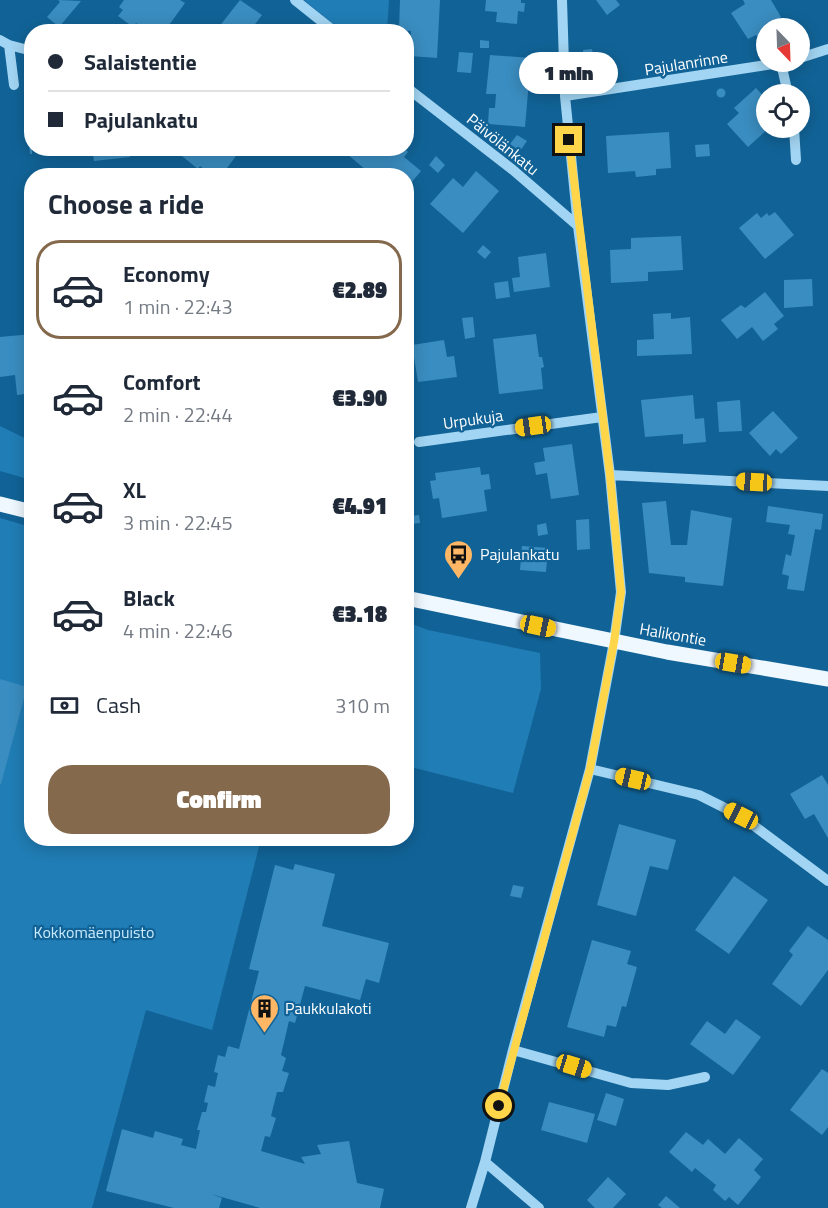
<!DOCTYPE html>
<html lang="en">
<head>
<meta charset="utf-8">
<style>
  body { margin:0; font-family:"Titillium Web",sans-serif; background:#f2f2f3; color:#1f2937; height:100vh; display:flex; flex-direction:column; font-size:22px; white-space:nowrap }
  * { box-sizing:border-box; margin:0 }
  p { font-size:20px; color:#747a83 }
  .icon { flex:none; width:33px; height:33px; fill:none; stroke:currentColor; stroke-width:2; stroke-linecap:round; stroke-linejoin:round }
  .map { position:relative; flex:1; overflow:hidden }
  .sheet { position:absolute; left:24px; top:168px; width:390px; height:678px; display:flex; flex-direction:column; background:#fff; border-radius:24px; box-shadow:0 3px 15px #0003 }
  .sheet>* { flex:none }
  .guide { position:absolute; left:24px; top:24px; width:390px; height:132px; border-radius:24px; box-shadow:0 3px 15px #0003; display:grid; align-content:center; height:132px; padding:0 24px; background:#fff }
  .needle { width:39px; rotate:157deg }
  .fabs { position:absolute; left:756px; top:18px; display:grid; gap:12px }
  .fabs a { display:grid; place-items:center; width:54px; height:54px; border-radius:50%; background:#fff; box-shadow:0 3px 15px #0003; font-size:30px }
  .end { position:absolute; width:27px; height:27px; margin:-14px; border:8px solid #ffd54a; background:#111; box-shadow:0 0 0 3px #111 }
  .from { border-radius:50% }
  .bubble { position:absolute; height:42px; border-radius:21px; background:#fff; box-shadow:0 3px 15px #0003; font-size:20px; font-weight:800; line-height:42px; text-align:center }
  .car { position:absolute; width:18px; height:36px; margin:-18px -9px; border-radius:8px; box-shadow:0 0 4px 2px #0007; background:linear-gradient(#f5c518 24%,#345 0 40%,#f5c518 0 76%,#345 0 86%,#f5c518 0) }
  .guide b { display:flex; align-items:center; gap:21px; height:57px; font-size:22px }
  .guide b+b { border-top:2px solid #e0e1e3 }
  .guide i { width:15px; height:15px; background:#1f2937 }
  ul { padding:0; list-style:none }
  li { display:flex; align-items:center; gap:18px; height:99px; margin:0 12px 9px; padding:0 12px; border:3px solid transparent; border-radius:24px }
  li div { flex:1 }
  li b { display:block; font-size:22px }
  li em { font-style:normal; font-weight:800 }
  li.selected { border-color:#84694c }
  li>.icon { width:54px; height:54px; stroke-width:1.5 }
  h2 { padding:0 24px; font-size:27px; line-height:72px }
  .pay { display:flex; align-items:center; gap:15px; height:66px; padding:0 24px; font-size:22px }
  .pay p { margin-inline-start:auto }
  .cta { display:flex; gap:12px; margin-top:auto; padding:12px 24px }
  .cta a { flex:1; height:69px; border-radius:24px; background:#84694c; color:#fff; font-size:24px; font-weight:800; line-height:69px; text-align:center }
  .map>svg:first-child { display:block }
</style>
</head>
<body>
<div class="map">
<svg width="828" height="1208" viewBox="0 0 828 1208">
  <rect width="100%" height="100%" fill="#116397"/>
  <path fill="#207db5" d="M304 0H389L387 31H342Z
    M0 426 31 441V480L0 471Z
    M0 518 31 527 32 838 261 839 212 1030 146 1010 92 1208H0Z
    M407 622 428 630 540 653 541 689 513 793 407 766Z"/>
  <path fill="#3a8dc0" d="M58 0 81 1 59 27 47 17 60 2Z
    M124 0H180L185 3 164 32H148L136 23 133 27 118 16 123 10 119 7Z
    M240 0 262 15 249 32H215Z
    M400 0H440L437 58 410 56 411 31 399 30Z
    M486 0H521V3H525L524 12 518 11 517 24 496 22 497 12 485 11Z
    M596 0H616L620 5 607 15Z
    M743 0H771L781 17 773 23 776 28H766V36L759 40 756 35 748 39 731 13 745 4Z
    M480 40 489 41V48H480Z
    M592 49 594 60 584 62 583 50Z
    M459 52 473 53 471 73 457 72Z
    M490 55 531 58 525 127 488 124 489 108H495L496 94H486Z
    M756 88 766 99V128H769L748 147 727 124 739 113 734 108Z
    M716.5 93a4.5 4.5 0 1 1 9 0a4.5 4.5 0 1 1-9 0Z
    M32 103V154H30L25 104Z
    M669 132 671 168 656 169V175L636 177 635 171 608 173 606 136Z
    M517 135 527 141 520 151 510 144Z
    M709 144 710 156 696 157 695 145Z
    M92 148H129L130 157 94 161Z
    M172 148H242L221 176H212L200 166 198 169Z
    M340 148H404L408 152 404 157 421 171 406 189V176H373Z
    M436 156 445 165 438 173 429 165Z
    M476 171 499 191 463 233 430 204 453 178 463 187Z
    M775 212 794 235 765 259 739 228 757 213 761 218 767 213 769 216Z
    M681 236 683 270 648 272V281L611 283 610 250 631 249V238Z
    M483 245 491 252 485 259 477 252Z
    M546 253 550 287 514 292 512 278 520 277 518 257Z
    M812 279 813 306 784 308V280Z
    M508 281 510 297 496 299 494 283Z
    M765 292 784 316 774 324 778 329 763 341 752 327 737 339 721 320 741 305 745 308Z
    M671 313V319L690 317 692 354 637 356V340L654 339 653 314Z
    M473 317 475 337 465 339 462 318Z
    M32 334V393L17 395 15 375 0 377V337Z
    M536 334 539 357H542L544 367 541 368 543 389 499 394 493 339Z
    M444 340 447 357 454 356 457 377 418 382 412 345Z
    M693 395 695 419 704 418 706 442 683 444V434L645 437 641 400Z
    M740 400 742 431 719 432 717 402Z
    M773 411 798 438 781 454 776 449 770 456 749 433Z
    M572 444 579 495 551 499 547 473 536 475 534 463 545 461 543 448Z
    M480 467 481 475 489 474 491 489 484 490 487 511 442 518 439 498 433 499 430 481 436 480 435 473Z
    M666 501 671 545H687L691 510 732 518 723 586 685 582V577L649 573 642 503Z
    M768 506 823 514 821 530 815 529 804 591 787 589 789 576 782 574 786 554 791 556 795 535 788 534 790 525 766 522Z
    M419 515 420 523 411 524 409 516Z
    M589 519 590 549 577 550 576 520Z
    M546 523 548 534 538 536 537 525Z
    M522 546 548 548 546 572 520 570Z
    M0 679 27 687 1 784H0Z
    M822 775 828 785V838L814 814 805 819 790 794Z
    M619 824 676 840 668 870 650 866 636 916 597 905Z
    M295 864 335 874 322 926 389 943 379 983 366 979 360 1000 305 986 295 1023 289 1021 281 1055 286 1058 282 1071 289 1073 283 1092H277L271 1116 276 1118 270 1137 265 1136 261 1151 305 1164 301 1157 321 1154 317 1145 349 1141 357 1183 384 1189 380 1208H260L211 1194 222 1198 219 1208H174L106 1191 122 1129 153 1138 155 1131 183 1139 181 1145 196 1149 200 1130H197L202 1112H206L208 1103 204 1102 208 1085 215 1087 218 1073 214 1072 218 1055 225 1057 228 1046 239 1049 259 971 249 969 275 865 293 870Z
    M734 876 768 900 729 954 695 930Z
    M513 885 524 887 521 898 510 896Z
    M808 926 828 940V970L801 1006 772 984 793 955 789 951Z
    M592 940 631 951 627 964 637 967 626 1007 622 1006 616 1027 607 1025 604 1037 567 1027Z
    M736 1019 761 1037 733 1075 690 1044 707 1021 725 1034Z
    M822 1069 828 1073V1127L822 1135 790 1110Z
    M606 1093 624 1099 616 1126 597 1120Z
    M549 1102 595 1114 587 1143 541 1130Z
    M686 1132 703 1145 708 1139 725 1154 739 1138 763 1159 754 1170 761 1177 738 1205 729 1197 725 1201 713 1190 716 1185 695 1168 692 1172 669 1152Z
    M608 1177 626 1194 613 1208H595L587 1200Z
    M666 1196 680 1208H662L658 1205Z"/>
  <g fill="none" stroke-linecap="round" stroke-linejoin="round">
    <path stroke="#a2d5f3" stroke-width="10" d="M295 0 335 32
      M0 40 9 45 32 51
      M9 45 14 85
      M800 58 828 49
      M781 63 788 94
      M406 87 513 170 578 226
      M565 96 786 62
      M794 128 796 160
      M419 442 602 417
      M610 475 828 486
      M590 769 699 795 741 816 828 881
      M513 1050 631 1083 668 1085 705 1077
      M485 1162 539 1208
      M471 1208 485 1162 513 1050 590 769 614 642 621 592 610 475 578 226 565 96 562 0"/>
    <path stroke="#eff8ff" stroke-width="15" d="M0 504 32 512
      M406 598 667 652 828 679"/>
  </g>
  <g fill="none" stroke-linecap="round" stroke-linejoin="round">
    <path stroke="#ffd54a" stroke-width="8" d="M499 1106 590 769 614 642 621 592 610 475 569 140"/>
  </g>
  <defs>
    <symbol id="bus-pin" viewBox="-11 -11 22 30"><path d="M0 17L-7.5 6A9.5 9.5 0 1 1 7.5 6Z" fill="#ffb765" stroke="#116397"/><path d="M-5-6H5V4H4V6H2V4H-2V6H-4V4H-5ZM-3.5-4V0h7V-4ZM-3.5 1.2v1.5H-2V1.2ZM2 1.2v1.5H3.5V1.2Z" fill="#111"/></symbol>
    <symbol id="building-pin" viewBox="-11 -11 22 30"><path d="M0 17L-7.5 6A9.5 9.5 0 1 1 7.5 6Z" fill="#ffb765" stroke="#116397"/><path d="M-4-6H4V6H1V3H-1V6H-4ZM-2.5-4.3h1.7v1.8h-1.7ZM.8-4.3h1.7v1.8H.8ZM-2.5-1h1.7V.8h-1.7ZM.8-1h1.7V.8H.8Z" fill="#111"/></symbol>
  </defs>
  <g fill-rule="evenodd">
    <use href="#bus-pin" x="442" y="538" width="33" height="45"/>
    <use href="#building-pin" x="248" y="992" width="33" height="45"/>
  </g>
  <g text-anchor="middle" dominant-baseline="central" stroke-width="4.5" stroke-linejoin="round" paint-order="stroke">
    <g font-size="16" fill="#fff" stroke="#116397">
      <text transform="translate(686 63) rotate(-9)">Pajulanrinne</text>
      <text transform="translate(503 144) rotate(39)">Päivölänkatu</text>
      <text transform="translate(473 419) rotate(-8)">Urpukuja</text>
      <text transform="translate(673 634) rotate(10)">Halikontie</text>
    </g>
    <g font-size="16" fill="#fff" stroke="#116397" text-anchor="start">
      <text x="480" y="554">Pajulankatu</text>
      <text x="285" y="1008">Paukkulakoti</text>
    </g>
    <g font-size="16" fill="#caeafd" stroke="#116397">
      <text x="94" y="932">Kokkomäenpuisto</text>
    </g>
  </g>
</svg>
<div class="fabs">
<a><svg class="needle" viewBox="-14 -14 28 28"><path d="M0-13l5 13h-10z" fill="#e53935"/><path d="M0 13l5-13h-10z" fill="#747a83"/></svg></a>
<a><svg class="icon" aria-label="locate" viewBox="0 0 24 24"><circle cx="12" cy="12" r="6"/><path d="M12 2v4M12 18v4M2 12h4M18 12h4"/></svg></a>
</div>
<i class="end from" style="left:499px;top:1106px"></i>
<i class="end" style="left:569px;top:140px"></i>
<div class="bubble" style="left:519px;top:52px;width:99px">1 min</div>
<i class="car" style="left:533px;top:426px;rotate:262deg"></i>
<i class="car" style="left:754px;top:482px;rotate:273deg"></i>
<i class="car" style="left:538px;top:626px;rotate:102deg"></i>
<i class="car" style="left:733px;top:663px;rotate:99deg"></i>
<i class="car" style="left:633px;top:779px;rotate:283deg"></i>
<i class="car" style="left:741px;top:816px;rotate:297deg"></i>
<i class="car" style="left:574px;top:1066px;rotate:107deg"></i>
<div class="guide">
<b><i class="from"></i>Salaistentie</b>
<b><i></i>Pajulankatu</b>
</div>
<section class="sheet">
<h2>Choose a ride</h2>
<ul>
<li class="selected"><svg class="icon" aria-label="car" viewBox="0 0 24 24"><path d="M5 17H2v-5l4-1 3-4h7l3 4 3 1v5h-3M9 17h6M6 11h13"/><circle cx="7" cy="17" r="2"/><circle cx="17" cy="17" r="2"/></svg><div><b>Economy</b><p>1 min · 22:43</p></div><em>€2.89</em></li>
<li><svg class="icon" aria-label="car" viewBox="0 0 24 24"><path d="M5 17H2v-5l4-1 3-4h7l3 4 3 1v5h-3M9 17h6M6 11h13"/><circle cx="7" cy="17" r="2"/><circle cx="17" cy="17" r="2"/></svg><div><b>Comfort</b><p>2 min · 22:44</p></div><em>€3.90</em></li>
<li><svg class="icon" aria-label="car" viewBox="0 0 24 24"><path d="M5 17H2v-5l4-1 3-4h7l3 4 3 1v5h-3M9 17h6M6 11h13"/><circle cx="7" cy="17" r="2"/><circle cx="17" cy="17" r="2"/></svg><div><b>XL</b><p>3 min · 22:45</p></div><em>€4.91</em></li>
<li><svg class="icon" aria-label="car" viewBox="0 0 24 24"><path d="M5 17H2v-5l4-1 3-4h7l3 4 3 1v5h-3M9 17h6M6 11h13"/><circle cx="7" cy="17" r="2"/><circle cx="17" cy="17" r="2"/></svg><div><b>Black</b><p>4 min · 22:46</p></div><em>€3.18</em></li>
</ul>
<div class="pay"><svg class="icon" aria-label="cash" viewBox="0 0 24 24"><path d="M3 7h18v10H3z"/><circle cx="12" cy="12" r="2"/></svg>Cash<p>310 m</p></div>
<div class="cta"><a>Confirm</a></div>
</section>
</div>
</body>
</html>
